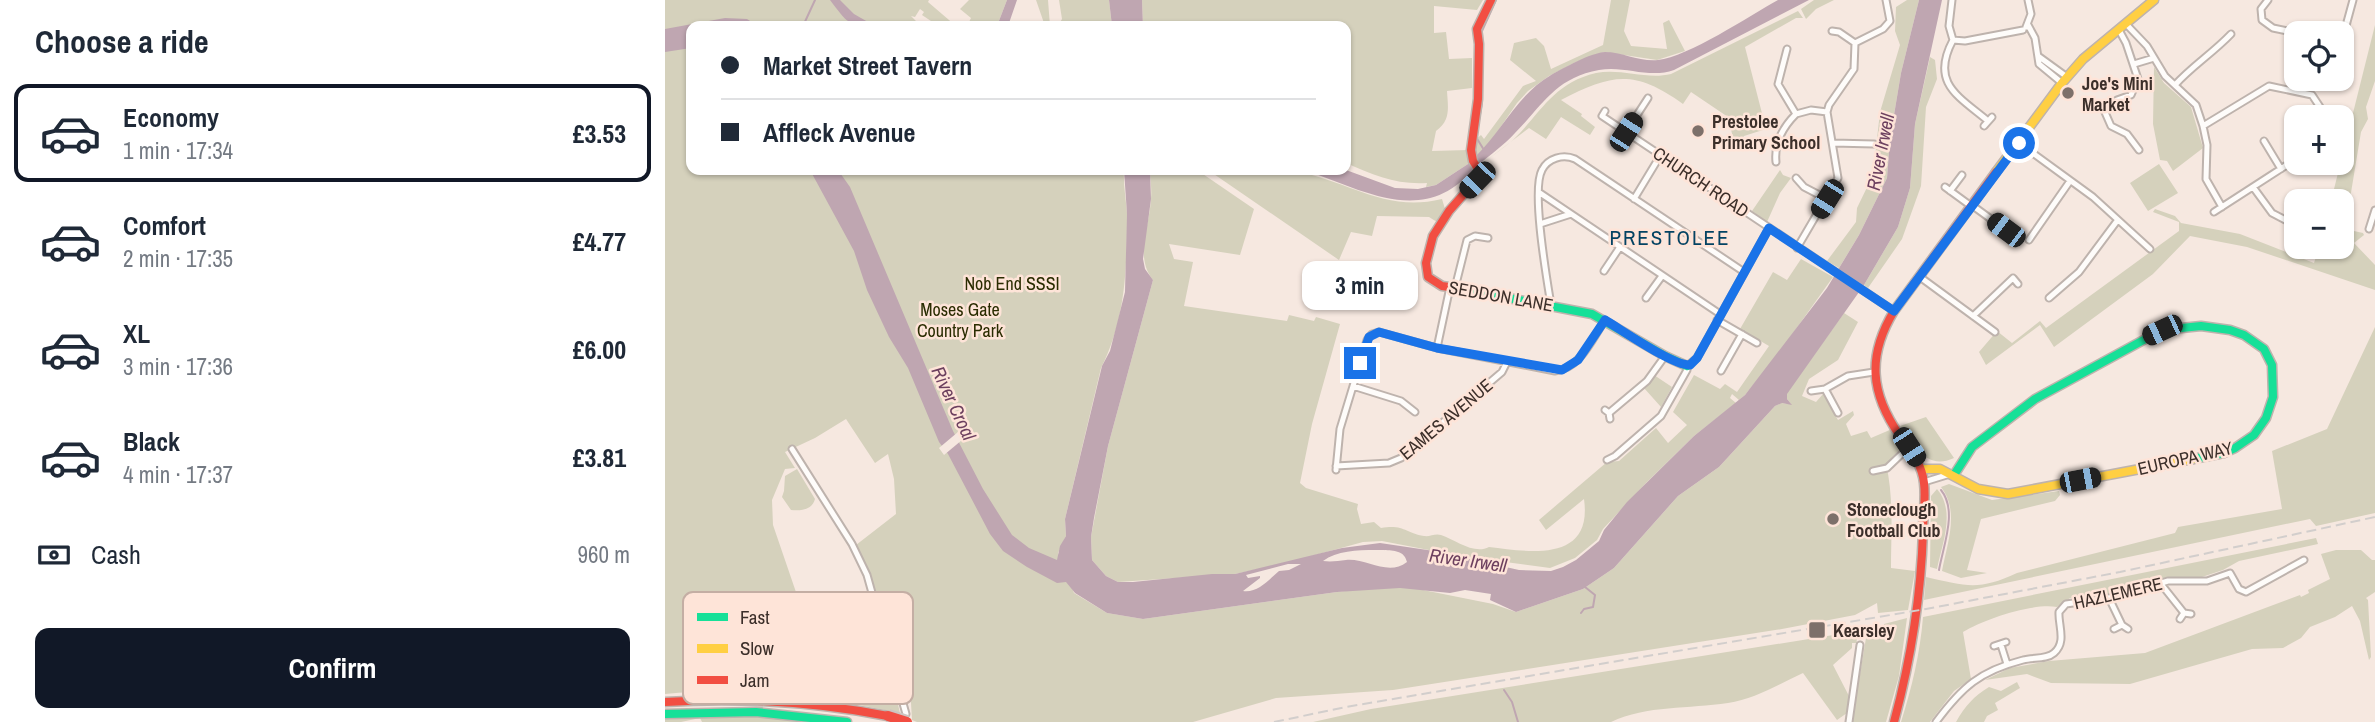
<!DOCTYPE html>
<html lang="en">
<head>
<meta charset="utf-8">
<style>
  body { margin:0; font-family:"Archivo Narrow",sans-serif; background:#f6f6f7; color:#1f2937; height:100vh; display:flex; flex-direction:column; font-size:26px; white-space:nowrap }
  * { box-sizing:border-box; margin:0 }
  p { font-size:23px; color:#747a83 }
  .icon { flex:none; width:38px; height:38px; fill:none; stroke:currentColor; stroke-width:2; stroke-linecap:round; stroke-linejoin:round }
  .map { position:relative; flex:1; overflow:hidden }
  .sheet { display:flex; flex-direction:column; background:#fff; width:665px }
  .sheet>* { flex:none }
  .top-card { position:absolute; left:21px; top:21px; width:665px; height:154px; border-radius:14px; box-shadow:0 2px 5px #0004; display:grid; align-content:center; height:154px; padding:0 35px; background:#fff }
  .tools { position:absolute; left:1619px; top:21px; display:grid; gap:14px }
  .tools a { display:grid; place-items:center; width:70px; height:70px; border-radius:14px; background:#fff; box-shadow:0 2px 5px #0004; font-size:35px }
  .end { position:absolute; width:32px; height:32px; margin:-16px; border:9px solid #1a73e8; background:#fff; box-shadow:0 0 0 4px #fff }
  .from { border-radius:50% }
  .bubble { position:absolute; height:49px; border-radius:14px; background:#fff; box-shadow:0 2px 5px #0004; font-size:23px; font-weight:700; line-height:49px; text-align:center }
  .car { position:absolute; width:21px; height:42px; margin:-21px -10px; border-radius:9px; box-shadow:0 0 5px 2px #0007; background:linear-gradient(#222 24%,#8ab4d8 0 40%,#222 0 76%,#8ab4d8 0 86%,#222 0) }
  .top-card b { display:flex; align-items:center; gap:24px; height:66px; font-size:26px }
  .top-card b+b { border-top:2px solid #e0e1e3 }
  .top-card i { width:18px; height:18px; background:#1f2937 }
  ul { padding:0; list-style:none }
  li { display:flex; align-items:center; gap:21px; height:98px; margin:0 14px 10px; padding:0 21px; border:4px solid transparent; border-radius:14px }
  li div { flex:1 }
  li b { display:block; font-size:26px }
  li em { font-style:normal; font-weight:700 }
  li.selected { border-color:#111827 }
  li>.icon { width:63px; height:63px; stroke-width:1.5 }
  h2 { padding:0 35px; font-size:32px; line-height:84px }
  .pay { display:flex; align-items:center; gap:18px; height:77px; padding:0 35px; font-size:26px }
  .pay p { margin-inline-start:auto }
  .primary-button { display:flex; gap:14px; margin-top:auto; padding:14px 35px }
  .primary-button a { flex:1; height:80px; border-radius:14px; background:#111827; color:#fff; font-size:28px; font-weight:700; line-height:80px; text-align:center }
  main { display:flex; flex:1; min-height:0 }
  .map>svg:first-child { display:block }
</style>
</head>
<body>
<main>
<section class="sheet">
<h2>Choose a ride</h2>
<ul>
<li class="selected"><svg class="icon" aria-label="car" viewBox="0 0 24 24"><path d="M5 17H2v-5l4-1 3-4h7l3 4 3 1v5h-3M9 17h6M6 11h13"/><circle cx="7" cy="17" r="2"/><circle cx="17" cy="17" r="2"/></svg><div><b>Economy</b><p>1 min · 17:34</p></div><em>£3.53</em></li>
<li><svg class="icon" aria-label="car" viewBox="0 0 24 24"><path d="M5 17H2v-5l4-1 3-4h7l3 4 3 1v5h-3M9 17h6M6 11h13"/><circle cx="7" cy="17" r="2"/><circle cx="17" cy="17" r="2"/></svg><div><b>Comfort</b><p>2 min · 17:35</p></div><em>£4.77</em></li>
<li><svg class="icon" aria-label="car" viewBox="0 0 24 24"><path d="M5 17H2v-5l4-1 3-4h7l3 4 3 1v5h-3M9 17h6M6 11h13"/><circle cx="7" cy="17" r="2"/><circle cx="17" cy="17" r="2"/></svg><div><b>XL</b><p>3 min · 17:36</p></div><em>£6.00</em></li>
<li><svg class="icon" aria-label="car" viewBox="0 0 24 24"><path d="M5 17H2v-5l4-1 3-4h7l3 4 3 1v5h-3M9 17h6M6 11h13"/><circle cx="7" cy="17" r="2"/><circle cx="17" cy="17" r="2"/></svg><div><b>Black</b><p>4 min · 17:37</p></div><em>£3.81</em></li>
</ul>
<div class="pay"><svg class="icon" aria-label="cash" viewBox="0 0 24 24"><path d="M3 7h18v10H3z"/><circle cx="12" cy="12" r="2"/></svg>Cash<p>960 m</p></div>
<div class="primary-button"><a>Confirm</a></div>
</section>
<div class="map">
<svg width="1710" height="722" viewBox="0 0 1710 722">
  <rect width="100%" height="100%" fill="#f6e8e0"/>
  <path fill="#d5d1bc" d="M0 0H264L263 2 291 26H262L266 21 257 15 259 12 255 9 250 17 246 16 256 26H26V170H459C458 184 461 199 462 213 462 267 461 319 436 368L400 519 401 536 393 553 409 593 442 613 478 619 672 592 733 585 828 604 851 612 918 589 949 568 1013 496 1054 467 1110 406 1116 403 1126 404 1122 399 1121 394 1179 313 1193 322 1173 360 1144 379 1137 396 1151 402 1158 394 1173 420 1188 411 1189 415 1181 424 1186 436 1202 431 1206 438 1227 429 1239 445 1221 464C1229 498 1226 534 1226 568L1250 571 1243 610 1213 613 1212 603 1190 615 1117 629 728 690 611 698 528 722H252L247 720 246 703 206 577 191 545 231 514 229 479 223 454 210 463 181 419 150 438 120 452 130 468 120 469 107 500 108 525 133 598 150 609 162 638 174 636 195 693 231 696 235 713C157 697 81 686 0 694Z
    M304 0H342L332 26H302L306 18 295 9Z
    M371 0H383L385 26H380Z
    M394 0H444L447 26H393L397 19Z
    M477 0H818L812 10 769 6V33L781 32 784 59 807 58V88L782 91C783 108 786 120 771 131L767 151 803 150 806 162 771 185 761 187 762 183C732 185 708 175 681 163V26H478Z
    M946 0H965L959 31 966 46 1002 49 998 23 1004 20 1020 51 992 60 939 52 911 62 884 76 863 91 852 103 824 144 810 157 809 141 816 135 819 139 858 86 871 81 845 60 849 43 871 38 879 46 886 69 938 45Z
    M1149 0H1169L1151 9 1141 19 1136 9Z
    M1242 0H1254L1236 73 1225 139 1222 178 1194 235 1174 268 1162 261 1191 222 1192 208 1208 175 1215 112 1235 45 1230 31 1231 7Z
    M1133 11 1138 18H1131L1080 47 1101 129 1079 136 1073 145 1070 146 1063 117 1026 92 1018 104C969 69 947 74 896 100L917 114 916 116 930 127 925 135 896 117 881 139 864 128 818 163C828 155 839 148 848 140 876 113 888 83 931 73 956 68 981 80 1006 74Z
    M1710 25V81L1701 107 1703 119 1696 132 1680 229 1698 233 1699 235 1689 243 1710 265V290L1582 247 1525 236 1488 274 1389 347 1375 325 1321 365 1314 352 1332 331 1347 343 1375 321 1381 328 1514 231V222L1488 212 1490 209 1510 216 1516 223 1575 234 1649 263 1654 247H1676V201H1666Z
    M1265 57 1270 60 1272 79 1261 107 1256 186 1237 239 1203 288 1199 285 1233 227 1245 188 1250 124Z
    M1489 67 1499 83 1526 107 1538 148 1508 171 1502 161 1495 160 1488 124Z
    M1494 164 1513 193 1483 211 1465 183Z
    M485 170H532L589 209 575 255 504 244 509 259 528 262 519 306 622 321 624 315 649 321 651 317 675 324 647 424 635 483 641 488 693 504 692 509 696 524 709 522 716 528C739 524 740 533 759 536 765 537 770 533 776 535 791 540 809 555 824 547 864 552 928 563 919 499L881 530 874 520 942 462 954 461 991 428 1003 443 1022 425 1008 412 1029 375 1055 389 1060 384 1072 392 1104 346 1075 329 1108 272 1122 280 1136 259 1168 277 1111 357 1080 395 1074 400 1067 394 1065 398 1071 403 1029 436 982 482 938 529 932 540 910 558 885 568 795 556 717 541 698 542 621 563 570 574 453 582 441 576 427 560 426 537 443 446 488 280C469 256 485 226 486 198 487 189 485 179 485 170Z
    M543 170C571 170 603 165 630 171 684 181 720 213 777 199L780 209 772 222 764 217 712 216 707 236 686 232 674 260Z
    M1115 170 1118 175 1126 178 1115 193 1102 222 1087 211Z
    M1710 327V513L1651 526 1645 519 1259 600 1261 577C1301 586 1314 591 1352 573L1510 533 1513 527 1617 509 1607 451 1662 429Z
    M989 375 1007 387 996 407 979 388Z
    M1261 417 1289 458C1261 471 1249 445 1235 426Z
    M132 469 150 499C147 510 136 511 126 510L117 497 119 491 120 476Z
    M1284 484 1327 500 1394 491 1395 495 1390 501 1316 519 1302 570 1322 573 1296 578 1277 571C1282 544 1295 511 1276 487Z
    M1272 489C1291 511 1277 544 1272 569L1265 567 1266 496Z
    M1651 538 1653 544 1574 561 1558 570 1531 579 1506 578 1454 593 1405 598 1392 607C1366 603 1320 619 1298 632L1306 679 1289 691 1265 722H1236C1247 687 1255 654 1258 617Z
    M1671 550H1696L1707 560H1710V592L1701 598 1703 600 1706 657 1704 660 1695 621 1687 606 1670 617 1645 627 1636 638 1618 648 1587 649 1465 684 1386 683 1362 674 1320 680 1345 668 1384 661 1480 653 1635 595 1636 597 1644 593 1643 590 1665 579 1656 554Z
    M1242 618 1234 676 1221 722H1187L1201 638 1219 637V624Z
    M1181 633 1191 634 1192 643H1187V648L1168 665 1185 698 1182 713 1172 720 1138 673C1114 684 1090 699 1063 703 1024 709 982 705 946 722H648L706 709Z
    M1352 682 1355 688 1330 703 1333 710 1322 716 1319 722H1291C1300 706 1309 696 1324 687L1336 691Z
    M33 713 167 722H37L35 718 16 722H0V717Z"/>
  <path fill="#bfa6b1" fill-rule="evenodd" d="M165 0H175L189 14 210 26C182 26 182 22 165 0Z
    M342 0H352L343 26H332Z
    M444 0H477L478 26H447Z
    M1113 0H1144L1009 70C984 79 959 65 934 70 890 78 878 105 850 133 839 145 825 155 813 165L810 157C837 131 852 95 886 75 899 68 925 53 940 52 957 52 975 62 993 60 1023 57 1084 16 1113 0Z
    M1254 0H1277L1250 124 1245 188 1233 227 1199 285 1122 394V399L1127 405 1117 403 1110 406 1054 467 1013 496 949 568 918 589 851 612 825 600 826 594 800 590 785 593 735 588 672 592 478 619 442 613 410 593 401 582 392 583 362 567 338 551 325 534 283 454 274 442 243 368 224 337 202 290 189 251 145 170H173L185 187 288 431 318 489 347 535 364 548 392 560 395 546 401 536 400 519 437 366 445 351 460 292 462 214 459 170H485L486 199 478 259 480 269 488 280 443 446 429 518 426 537 427 560 441 576 453 582H468L547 574H570L677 548 715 543 769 551 854 570 886 571 898 567 911 560 934 541 939 530 962 502 1029 436 1080 395 1162 288 1194 235 1222 178 1225 139 1236 73ZM719 550C729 551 739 550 742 562 723 577 702 558 681 560 673 561 666 562 658 561 674 549 699 550 719 550ZM623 564H636L624 570 614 571C603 580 593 593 578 591L595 578V576L583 578 581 575Z
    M60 18 82 19 93 26H26V48L0 52V29Z
    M806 162 810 167C761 228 700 191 640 170H681L730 188 753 189 771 185Z"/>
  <path fill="#f6e8e0" d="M293 432 297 440 279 455 274 448Z"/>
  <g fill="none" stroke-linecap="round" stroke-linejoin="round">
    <path stroke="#bfa6b1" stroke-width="2" d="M138 26 150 0
      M818 55 817 31 831 0
      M812 132 817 103
      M811 137 819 150
      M1274 570C1278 546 1293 511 1276 490
      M916 613 919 609 928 607 930 595 920 587
      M839 690 847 702 853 722"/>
    <defs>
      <path id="street" d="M1287 0 1284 26 1288 40 1300 41 1358 30
        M1603 0 1596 9 1597 20 1608 28 1632 33
        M1461 24 1482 46 1500 76 1531 105 1538 126 1542 145 1541 179 1557 207
        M1363 25 1370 38 1374 64 1397 83
        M1361 27 1366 14 1363 0
        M1454 30 1461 43 1473 79 1466 95 1452 100 1439 110 1446 126 1462 134 1474 150
        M1167 31 1174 32 1190 43
        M1288 40C1265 83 1293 96 1323 121
        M1676 44 1688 0
        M1122 49 1113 84 1131 114
        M1373 56 1402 77
        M1469 64 1489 58
        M1510 85C1527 66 1548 53 1566 34
        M940 111 937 116 1229 311
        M1319 126 1327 117
        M1538 126 1604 86 1647 95 1655 107 1654 117
        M961 132 983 98
        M1599 141 1616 169
        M1168 143 1209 144
        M1354 143 1428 197 1485 249
        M1111 162C1109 143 1118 127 1131 114L1146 110 1162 112
        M1131 178 1139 187 1162 199
        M1280 187 1306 206
        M1588 187 1607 213 1626 223
        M1285 191 1297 175
        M875 193 1055 314
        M969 199 995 156
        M1308 206 1341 230
        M1549 212 1631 159
        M875 224 906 214
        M1704 229 1710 210
        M1626 231V223L1630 216
        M1364 240 1405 181
        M1132 248 1173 178 1162 112 1164 105 1189 69 1190 43 1218 29 1225 21 1221 0
        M939 271 955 247
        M1255 277 1330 332
        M790 288 802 240 810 236 823 238
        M981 298 997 276
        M1384 298 1414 272 1452 221
        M886 305C882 280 866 190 877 170 883 158 898 154 910 159L1079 272
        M1308 316 1348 278 1353 284
        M1052 320 1092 343
        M772 348 785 287
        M1056 371 1077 334
        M688 386 736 401 750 412
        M1160 389 1173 413
        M1146 391 1160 389 1183 376 1209 372
        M940 410 944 413 945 419
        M944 413 982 381 1000 356
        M127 449 187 544 202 575 241 714
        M942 460 950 456 996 416 1022 370V366L1032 358 1104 228
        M671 466 724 463 736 458 837 372 842 362
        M671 470 675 429 702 340 707 334 714 332 772 348 890 371C915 369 927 339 940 320
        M1208 471 1222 468 1244 447
        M1259 482 1285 474
        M1496 584 1519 613
        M1444 598 1457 625
        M1515 619 1519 613 1526 614
        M1449 629 1457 625 1463 629
        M1336 645 1342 664
        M1329 646 1341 642
        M1184 722 1195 645
        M1271 722C1297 687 1315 671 1358 660 1368 657 1381 660 1389 653 1402 642 1393 625 1394 612L1401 604 1450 597 1503 581H1542L1565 573 1574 589 1581 592 1639 560"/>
      <path id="fast" d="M791 288 927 314 1000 356 1022 366
        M1289 475 1307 447 1370 399 1497 330 1536 326 1565 330 1579 335 1599 349 1607 365 1608 397 1601 418 1589 435 1570 448 1559 453 1528 459
        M0 714 91 712 182 722"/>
      <path id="slow" d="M1331 172 1397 83 1418 59 1489 0
        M1256 469H1275L1313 489 1343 494 1528 459"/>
      <path id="jam" d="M791 288 777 286 763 277 761 263 768 236 784 211 812 179 813 169 808 161 806 150 813 99 814 44 812 29 826 0
        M0 702C76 697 149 702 223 716
        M1229 722C1246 659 1256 597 1258 531 1258 515 1261 499 1259 483 1257 464 1246 451 1235 436 1205 393 1202 356 1229 311L1331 172"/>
    </defs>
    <use href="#street" stroke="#beb3ad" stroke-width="9"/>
    <use href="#fast" stroke="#beb3ad" stroke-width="11"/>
    <use href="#slow" stroke="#beb3ad" stroke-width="11"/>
    <use href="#jam" stroke="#beb3ad" stroke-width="11"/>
    <use href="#street" stroke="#fefcfa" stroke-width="5"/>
    <use href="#fast" stroke="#16e098" stroke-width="8"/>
    <use href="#slow" stroke="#ffcf43" stroke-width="8"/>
    <use href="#jam" stroke="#f24e42" stroke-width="8"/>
    <path stroke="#d2cecc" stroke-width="2" stroke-dasharray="10 5" stroke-linecap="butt" d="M609 722 681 707 1261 609 1455 572 1710 517"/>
    <defs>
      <path id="jam-bridge" d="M223 716 242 722"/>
    </defs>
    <use href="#jam-bridge" stroke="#cdc5c1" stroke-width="14" stroke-linecap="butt"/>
    <use href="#jam-bridge" stroke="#f24e42" stroke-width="10"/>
  </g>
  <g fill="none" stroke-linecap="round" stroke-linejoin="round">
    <path stroke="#1a73e8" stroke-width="9" d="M695 363 704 337 714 332 772 348 897 370 913 360 940 320C957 330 1008 366 1025 365L1032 358 1104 228 1229 311 1354 143"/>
  </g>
  <g fill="#7d706a" stroke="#fee4d8" stroke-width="2.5">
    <circle cx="1403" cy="93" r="7"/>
    <circle cx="1033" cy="131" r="7"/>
    <circle cx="1168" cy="519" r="7"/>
    <rect x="1143" y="621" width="18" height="18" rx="3.5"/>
  </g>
  <g text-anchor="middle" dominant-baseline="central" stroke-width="5" stroke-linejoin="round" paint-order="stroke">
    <g font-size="18" font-weight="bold" fill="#3c2f2a" stroke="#fee4d8" text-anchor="start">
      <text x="1417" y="83">Joe's Mini<tspan x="1417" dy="21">Market</tspan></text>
      <text x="1047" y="121">Prestolee<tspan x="1047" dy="21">Primary School</tspan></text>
      <text x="1182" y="509">Stoneclough<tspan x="1182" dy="21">Football Club</tspan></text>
      <text x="1168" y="630">Kearsley</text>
    </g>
    <g font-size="18" fill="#3c2f2a" stroke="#fee4d8">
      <text transform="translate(1036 182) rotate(34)">CHURCH ROAD</text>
      <text transform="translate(836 296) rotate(10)">SEDDON LANE</text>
      <text transform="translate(781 419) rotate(-40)">EAMES AVENUE</text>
      <text transform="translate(1520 458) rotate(-13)">EUROPA WAY</text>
      <text transform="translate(1453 593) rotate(-13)">HAZLEMERE</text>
    </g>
    <g font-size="18" fill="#2a2c01" stroke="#fee4d8">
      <text x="347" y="283">Nob End SSSI</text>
      <text x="295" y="309">Moses Gate<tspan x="295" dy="21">Country Park</tspan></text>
    </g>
    <g font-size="19" font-style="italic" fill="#6d405f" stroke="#fee4d8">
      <text transform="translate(1215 152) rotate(-79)">River Irwell</text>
      <text transform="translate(289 403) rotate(65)">River Croal</text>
      <text transform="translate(803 560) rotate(8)">River Irwell</text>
    </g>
    <g font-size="21" letter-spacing="2" fill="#044363" stroke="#fee4d8">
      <text x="1005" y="237">PRESTOLEE</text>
    </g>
  </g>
  <rect x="18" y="592" width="230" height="112" rx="10" fill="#fee4d8" stroke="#c4aea4" stroke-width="2"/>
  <rect x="32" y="613" width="31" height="8" fill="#16e098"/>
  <rect x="32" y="644" width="31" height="9" fill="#ffcf43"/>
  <rect x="32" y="676" width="31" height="8" fill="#f24e42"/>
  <g font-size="19" fill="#3c2f2a">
    <text x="75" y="624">Fast</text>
    <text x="75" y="655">Slow</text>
    <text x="75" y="687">Jam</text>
  </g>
</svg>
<div class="tools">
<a><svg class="icon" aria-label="locate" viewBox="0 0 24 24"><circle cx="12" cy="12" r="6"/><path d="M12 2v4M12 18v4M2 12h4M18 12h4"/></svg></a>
<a>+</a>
<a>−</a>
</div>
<i class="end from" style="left:1354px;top:143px"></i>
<i class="end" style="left:695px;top:363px"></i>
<div class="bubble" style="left:637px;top:261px;width:116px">3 min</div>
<i class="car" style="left:961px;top:132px;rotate:33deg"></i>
<i class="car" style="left:812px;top:180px;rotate:224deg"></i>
<i class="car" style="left:1162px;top:199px;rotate:212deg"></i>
<i class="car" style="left:1341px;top:230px;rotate:307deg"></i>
<i class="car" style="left:1497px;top:330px;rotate:245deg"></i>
<i class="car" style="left:1244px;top:447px;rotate:147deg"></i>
<i class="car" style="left:1415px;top:480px;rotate:79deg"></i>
<div class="top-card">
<b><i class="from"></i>Market Street Tavern</b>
<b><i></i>Affleck Avenue</b>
</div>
</div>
</main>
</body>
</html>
